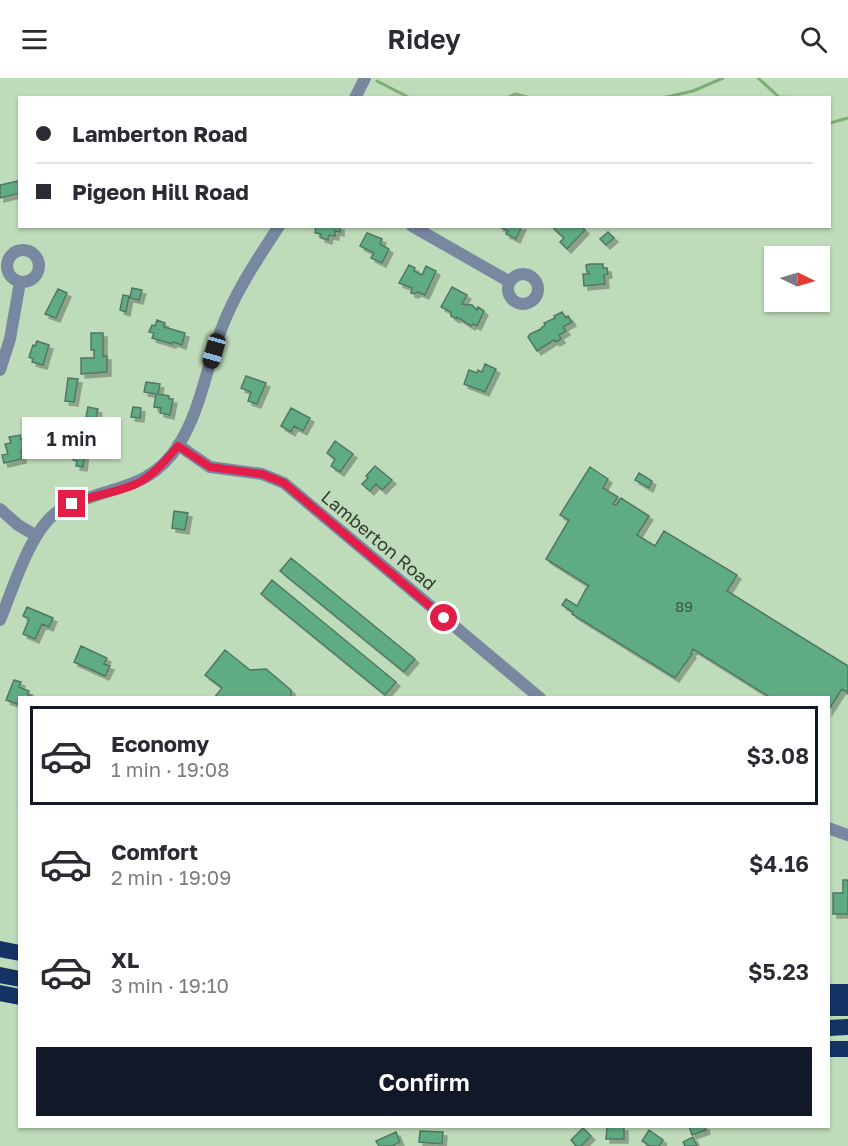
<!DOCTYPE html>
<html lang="en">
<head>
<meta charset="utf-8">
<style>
  body { margin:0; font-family:"Golos Text",sans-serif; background:#f7f7f7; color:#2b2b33; height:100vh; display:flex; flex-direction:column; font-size:22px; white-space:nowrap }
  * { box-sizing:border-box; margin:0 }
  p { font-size:20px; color:#7c7c81 }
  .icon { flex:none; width:33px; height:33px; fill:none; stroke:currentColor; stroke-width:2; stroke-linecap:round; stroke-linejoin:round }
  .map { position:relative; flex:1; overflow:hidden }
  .side { position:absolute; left:18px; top:618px; width:812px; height:432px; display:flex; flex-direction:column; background:#fff; border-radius:0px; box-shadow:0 2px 4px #0004 }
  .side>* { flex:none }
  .guide { position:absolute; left:18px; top:18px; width:813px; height:132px; border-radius:0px; box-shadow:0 2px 4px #0004; display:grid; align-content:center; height:132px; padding:0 18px; background:#fff }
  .needle { width:39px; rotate:95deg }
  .tools { position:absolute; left:764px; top:168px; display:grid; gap:12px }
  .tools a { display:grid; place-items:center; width:66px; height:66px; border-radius:0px; background:#fff; box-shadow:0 2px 4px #0004; font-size:30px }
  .end { position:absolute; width:27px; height:27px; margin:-14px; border:8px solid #e11d48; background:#fff; box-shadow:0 0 0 3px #fff }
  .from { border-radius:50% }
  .bubble { position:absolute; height:42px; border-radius:0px; background:#fff; box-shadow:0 2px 4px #0004; font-size:20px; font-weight:600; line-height:42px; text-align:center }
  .car { position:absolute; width:18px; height:36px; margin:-18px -9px; border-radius:8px; box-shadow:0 0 4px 2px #0007; background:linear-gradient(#222 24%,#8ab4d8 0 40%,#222 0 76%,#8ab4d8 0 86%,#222 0) }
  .guide b { display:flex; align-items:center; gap:21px; height:57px; font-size:22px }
  .guide b+b { border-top:2px solid #e1e1e2 }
  .guide i { width:15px; height:15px; background:#2b2b33 }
  ul { padding:10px 0 0; list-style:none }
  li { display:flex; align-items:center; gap:18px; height:99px; margin:0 12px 9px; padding:0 6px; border:3px solid transparent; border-radius:0px }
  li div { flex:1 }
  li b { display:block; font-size:22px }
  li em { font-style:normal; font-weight:600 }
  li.current { border-color:#111827 }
  li>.icon { width:54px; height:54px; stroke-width:1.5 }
  .primary-button { display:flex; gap:12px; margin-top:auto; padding:12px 18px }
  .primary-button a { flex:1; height:69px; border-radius:0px; background:#111827; color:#fff; font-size:24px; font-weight:600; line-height:69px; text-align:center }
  header { display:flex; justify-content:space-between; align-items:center; height:78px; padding:0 18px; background:#fff; font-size:27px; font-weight:600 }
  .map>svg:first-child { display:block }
</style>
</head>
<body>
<header><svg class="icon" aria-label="menu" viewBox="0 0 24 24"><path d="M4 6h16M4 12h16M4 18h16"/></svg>Ridey<svg class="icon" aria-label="search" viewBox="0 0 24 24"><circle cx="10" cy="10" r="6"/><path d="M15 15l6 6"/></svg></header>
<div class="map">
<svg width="848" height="1068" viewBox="0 0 848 1068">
  <defs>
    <filter id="shadow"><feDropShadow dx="4" dy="4" stdDeviation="0" flood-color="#0004"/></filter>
  </defs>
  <rect width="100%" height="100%" fill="#bfdcba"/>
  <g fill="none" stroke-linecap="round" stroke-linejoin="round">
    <path stroke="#7ead74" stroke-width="3" d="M758 0 779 19 806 20
      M377 3 410 20
      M507 20 515 16 531 20
      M662 20 693 13 723 0
      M830 45 848 40"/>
  </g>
  <path fill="#5fab84" stroke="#517863" stroke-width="1.5" filter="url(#shadow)" d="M18 103 20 115 0 120V107Z
    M316 148H340V154L335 153V158L329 157 328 162 321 160V156L315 155Z
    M522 148 516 161 506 156 508 153 500 149Z
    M555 148H581L585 152 567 171 560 164 564 160 554 151Z
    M608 154 614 160 606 167 600 161Z
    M367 155 382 161 380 166 389 171 382 185 371 180 374 175 360 168Z
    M590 186H603V190H607L608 196 604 197 605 206 584 208 583 196H589V194H587L586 187Z
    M409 187 415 190 414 193 422 197 426 188 436 193 425 217 418 214 414 216 411 215 412 210 399 205Z
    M452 209 467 217 462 226 472 227 477 232 478 229 484 233 477 248 473 246 471 248 457 239 456 241 451 238V234L441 229Z
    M132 210 142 212 139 222 130 220Z
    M58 211 67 215 56 240 45 236Z
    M123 217 129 218 126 234 120 232Z
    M562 234 566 240 568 238 572 244 563 249 566 253 559 257 561 261 556 264 554 262 537 273 528 259 530 256 541 251V250L545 247 544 245 555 240 554 238Z
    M157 242 165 245 164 249 185 255 182 267 173 264 172 266 152 260 154 255 149 254 152 247 155 248Z
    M91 255H103V278H107V294L81 296V280H94V272H91Z
    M37 263 49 267 43 287 32 284 33 281 29 279 33 267 35 268Z
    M485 286 496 291 485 314 464 306 469 292 477 295 478 292 482 294Z
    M246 298 266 305 257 326 248 323 251 314 241 310Z
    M68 300 78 301 74 324 65 323Z
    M146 304 160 306 158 316 169 318V321H173L170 337 160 335 161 330 154 329 156 316 144 314Z
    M88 329 98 331 96 340 86 339Z
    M133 329 141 330 140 340 131 339Z
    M291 330 310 340 303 353 294 348 291 354 281 348Z
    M20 357 21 361 24 360 27 371 21 372 22 381 4 385 2 377 8 376 5 366 11 365 9 359Z
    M335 363 353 376 340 394 331 388 335 381 327 375Z
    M78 364 86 365 83 389 76 388 77 383 73 382 75 367 78 368Z
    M375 388 392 402 382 412 376 406 370 413 362 406 368 400 366 398Z
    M590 389 608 401 603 410 618 419 613 426 616 427 621 420 649 438 637 457 655 468 664 453 737 497 727 513 848 588V615L842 611 828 633V620H771L693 571 691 575 692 576 675 600 572 536 573 534 562 527 566 521 577 528 586 511 589 508 546 481 569 442 560 437Z
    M639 395 652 403 649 410 635 402Z
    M174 433 188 435 185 452 172 450Z
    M291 480 415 581 404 594 280 493Z
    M272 502 396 604 385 617 261 516Z
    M27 529 53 540 49 549 42 546 35 561 23 556 29 541 23 538Z
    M81 568 107 580 104 586 110 588 105 598 74 584Z
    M225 572 250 592 266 591 291 612V620H214L222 610 205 597Z
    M14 602 21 604 19 609 29 613 27 616 36 620H20V627L6 622Z
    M843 802H848V836H833V815H843Z
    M689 1048H705L706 1052 692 1057Z
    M607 1049H624V1061H606Z
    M583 1050 591 1058 581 1068H576L571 1062Z
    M649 1052 663 1062 659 1068H650L642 1063Z
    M420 1053 443 1054 442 1066 419 1064Z
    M396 1054 400 1064 392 1068H379L376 1063Z
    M693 1059 697 1068H685L683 1064Z"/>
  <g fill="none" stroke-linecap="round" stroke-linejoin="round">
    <path stroke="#7888a1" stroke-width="12" d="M355 20 365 0
      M412 148 510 204
      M7 188a16 16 0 1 1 32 0a16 16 0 1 1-32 0Z
      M508 211a15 15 0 1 1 30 0a15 15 0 1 1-30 0Z
      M0 292 10 261 20 204
      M178 367 210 389 262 396 284 405 540 620
      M0 431 18 447 35 457
      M0 542C13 511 30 453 57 434 61 430 68 428 73 426 115 407 150 411 178 368 201 332 206 290 221 252 235 214 257 182 279 148
      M828 750 848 757"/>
    <path stroke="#143264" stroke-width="16" d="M0 871 20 875
      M0 897 20 901
      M828 914H848
      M0 915 20 919
      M828 930H848
      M828 950 848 949
      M828 971H848"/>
  </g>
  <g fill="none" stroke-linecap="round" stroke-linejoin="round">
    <path stroke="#e11d48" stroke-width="8" d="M72 426C92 417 116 415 136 406 154 397 166 382 178 368L210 389 262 396 284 405 444 540"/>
  </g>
  <g text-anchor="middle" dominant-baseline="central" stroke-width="4.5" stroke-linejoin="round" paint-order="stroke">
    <g font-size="15" fill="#3c5844">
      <text x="684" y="528">89</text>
    </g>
    <g font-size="18" fill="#313d2f" stroke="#bfdcba">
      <text transform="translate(379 462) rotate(40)">Lamberton Road</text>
    </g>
  </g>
</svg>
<div class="tools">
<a><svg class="needle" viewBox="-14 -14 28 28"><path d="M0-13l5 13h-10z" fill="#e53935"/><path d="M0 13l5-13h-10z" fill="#7c7c81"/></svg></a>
</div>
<i class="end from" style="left:444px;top:540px"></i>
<i class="end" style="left:72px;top:426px"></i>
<div class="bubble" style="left:22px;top:339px;width:99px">1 min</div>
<i class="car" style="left:214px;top:273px;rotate:196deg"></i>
<div class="guide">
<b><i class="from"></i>Lamberton Road</b>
<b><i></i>Pigeon Hill Road</b>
</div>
<section class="side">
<ul>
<li class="current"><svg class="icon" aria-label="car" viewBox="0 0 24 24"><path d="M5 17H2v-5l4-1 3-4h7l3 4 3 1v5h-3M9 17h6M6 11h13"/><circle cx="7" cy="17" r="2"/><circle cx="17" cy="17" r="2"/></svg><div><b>Economy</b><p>1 min · 19:08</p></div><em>$3.08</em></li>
<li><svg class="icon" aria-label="car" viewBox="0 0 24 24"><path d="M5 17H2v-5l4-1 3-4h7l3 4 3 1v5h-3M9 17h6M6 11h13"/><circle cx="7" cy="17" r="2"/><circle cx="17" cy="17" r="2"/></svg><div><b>Comfort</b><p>2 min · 19:09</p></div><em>$4.16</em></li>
<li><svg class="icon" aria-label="car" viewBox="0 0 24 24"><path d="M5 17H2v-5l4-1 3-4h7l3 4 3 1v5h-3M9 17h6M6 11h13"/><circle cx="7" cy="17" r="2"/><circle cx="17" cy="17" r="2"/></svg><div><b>XL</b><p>3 min · 19:10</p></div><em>$5.23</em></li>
</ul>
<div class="primary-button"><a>Confirm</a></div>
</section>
</div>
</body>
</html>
